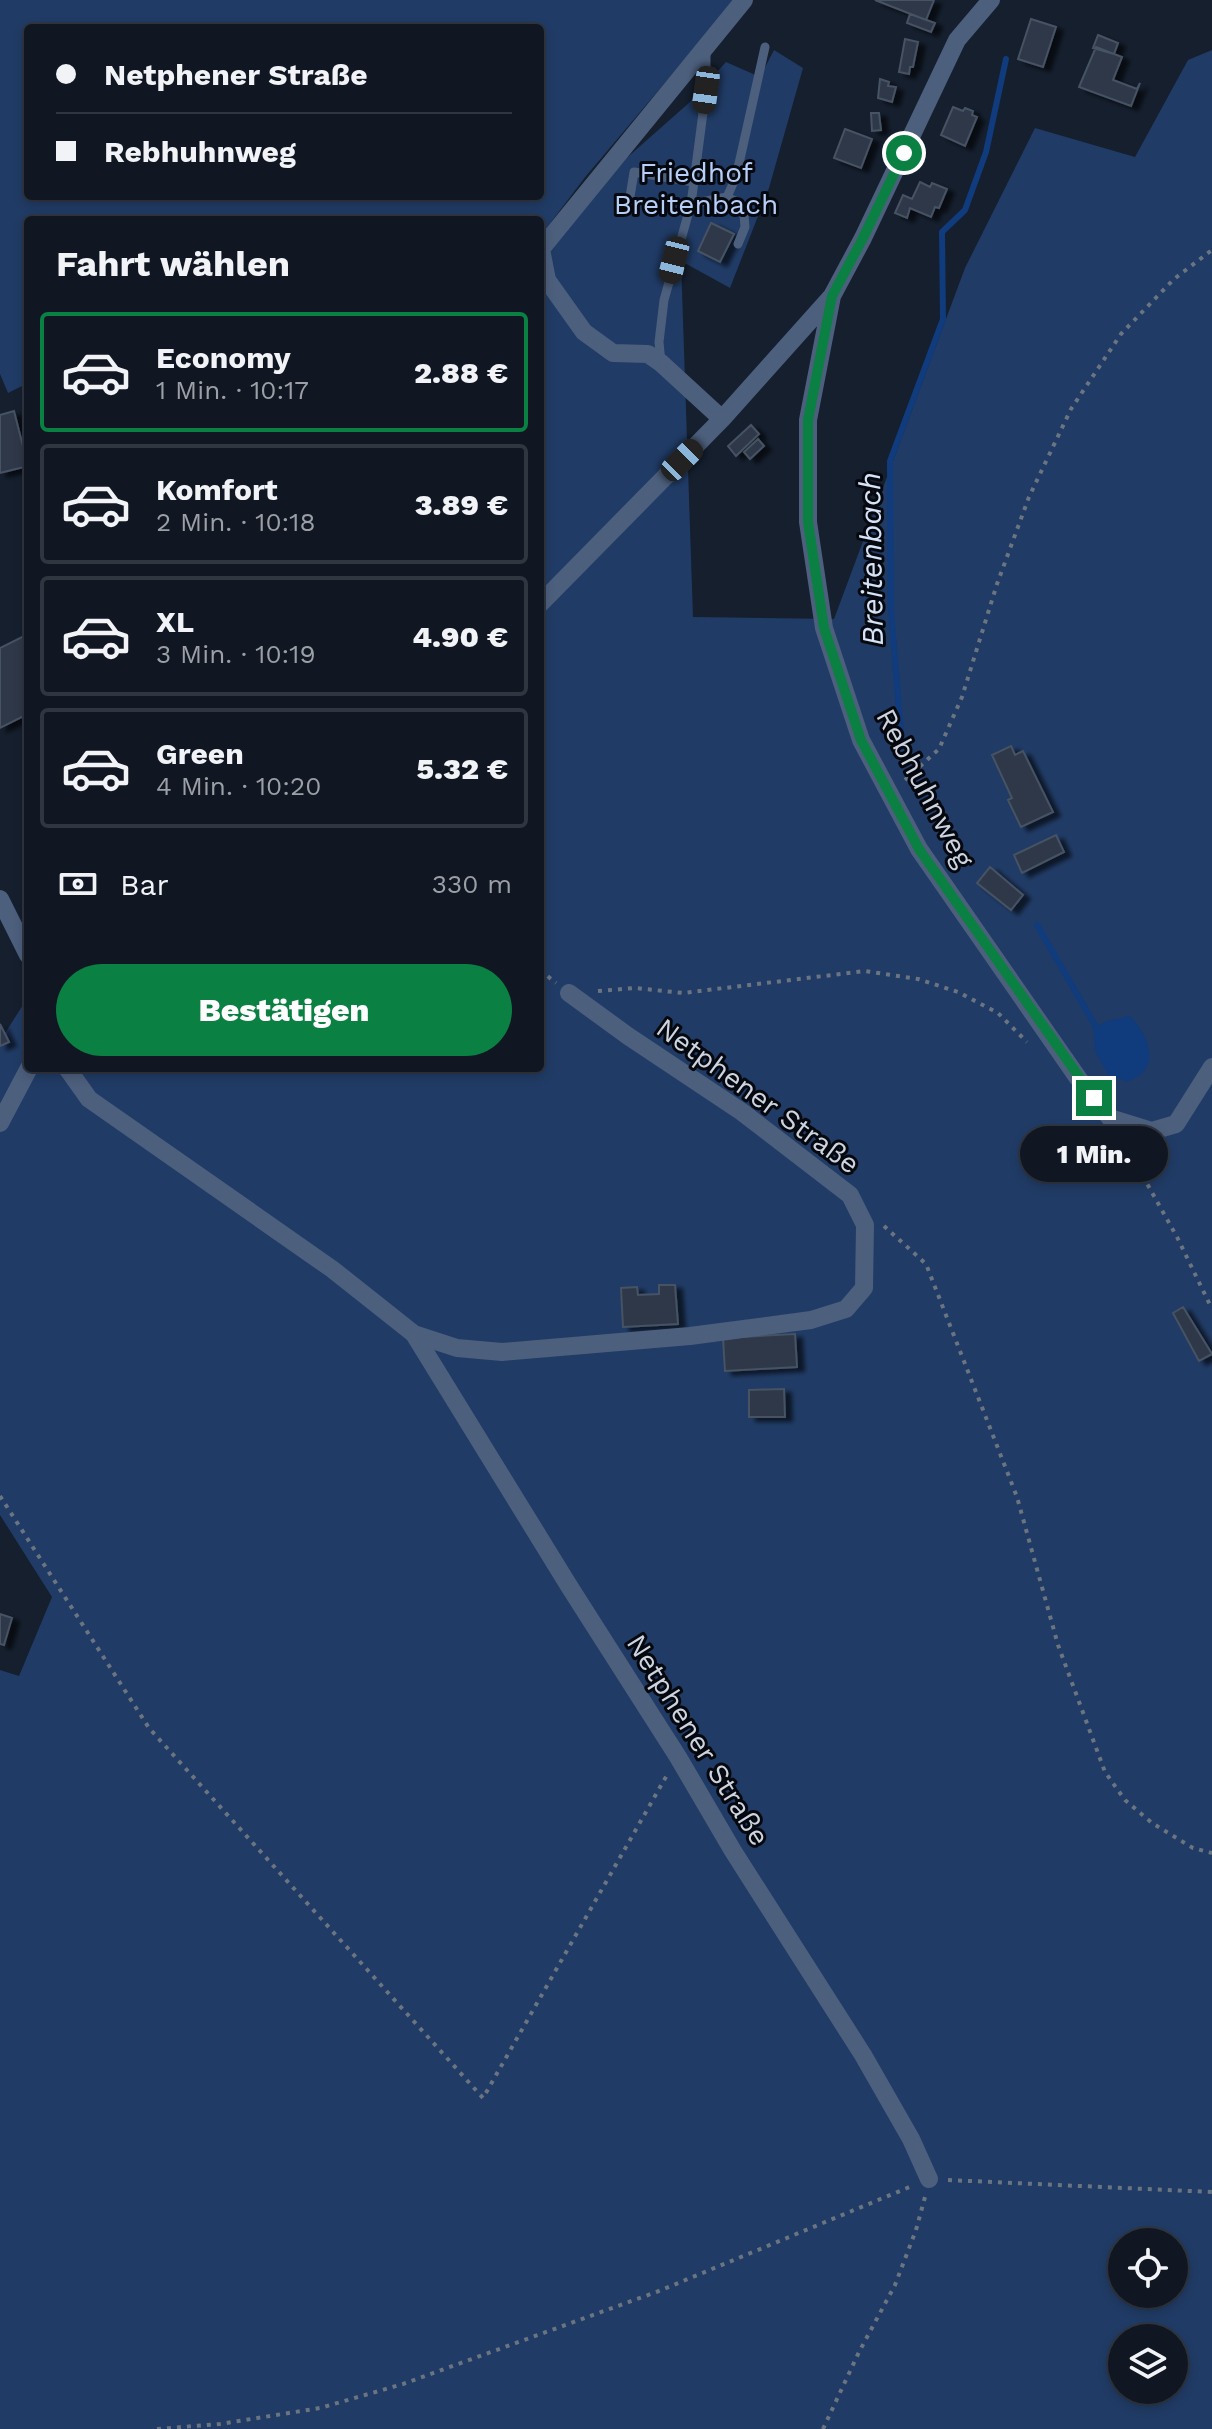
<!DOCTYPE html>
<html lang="de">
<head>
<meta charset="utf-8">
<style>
  body { margin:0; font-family:"Work Sans",sans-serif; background:#19202a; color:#f1f3f6; height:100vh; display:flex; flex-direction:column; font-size:30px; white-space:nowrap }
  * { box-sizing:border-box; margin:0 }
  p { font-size:26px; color:#9c9fa5 }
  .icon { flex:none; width:44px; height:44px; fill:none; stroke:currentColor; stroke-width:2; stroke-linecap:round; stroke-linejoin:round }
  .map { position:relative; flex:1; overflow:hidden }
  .details { position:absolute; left:24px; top:216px; width:520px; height:856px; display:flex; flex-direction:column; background:#101722; border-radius:8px; box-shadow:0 4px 12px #0003,0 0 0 2px #303640 }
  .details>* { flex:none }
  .top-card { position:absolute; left:24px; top:24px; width:520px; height:176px; border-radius:8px; box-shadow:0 4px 12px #0003,0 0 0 2px #303640; display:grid; align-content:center; height:176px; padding:0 32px; background:#101722 }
  .buttons { position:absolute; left:1108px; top:2228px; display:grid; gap:16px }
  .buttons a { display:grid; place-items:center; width:80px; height:80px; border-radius:50%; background:#101722; box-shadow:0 4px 12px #0003,0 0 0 2px #303640; font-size:40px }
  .end { position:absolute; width:36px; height:36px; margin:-18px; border:10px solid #0b8043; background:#fff; box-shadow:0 0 0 4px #fff }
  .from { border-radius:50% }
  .bubble { position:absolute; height:56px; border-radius:28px; background:#101722; box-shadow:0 4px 12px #0003,0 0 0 2px #303640; font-size:26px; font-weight:800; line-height:56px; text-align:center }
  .car { position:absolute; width:24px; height:48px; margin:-24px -12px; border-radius:10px; box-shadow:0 0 6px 2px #0007; background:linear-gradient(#222 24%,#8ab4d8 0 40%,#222 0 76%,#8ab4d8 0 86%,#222 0) }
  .top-card b { display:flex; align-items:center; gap:28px; height:76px; font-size:30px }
  .top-card b+b { border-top:2px solid #303640 }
  .top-card i { width:20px; height:20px; background:#f1f3f6 }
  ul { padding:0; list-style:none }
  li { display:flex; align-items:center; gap:24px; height:120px; margin:0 16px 12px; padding:0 16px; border:4px solid #303640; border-radius:8px }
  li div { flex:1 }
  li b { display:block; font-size:30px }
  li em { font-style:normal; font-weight:800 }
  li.on { border-color:#0b8043 }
  li>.icon { width:72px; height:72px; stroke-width:1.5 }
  h2 { padding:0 32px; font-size:36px; line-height:96px }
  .pay { display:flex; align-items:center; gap:20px; height:88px; padding:0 32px; font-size:30px }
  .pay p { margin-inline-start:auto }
  .action { display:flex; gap:16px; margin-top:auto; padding:16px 32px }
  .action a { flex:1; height:92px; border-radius:48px; background:#0b8043; color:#fff; font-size:32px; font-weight:800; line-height:92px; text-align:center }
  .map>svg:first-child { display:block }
</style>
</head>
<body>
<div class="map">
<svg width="1212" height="2429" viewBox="0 0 1212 2429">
  <defs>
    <filter id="shadow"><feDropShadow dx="7" dy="4" stdDeviation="2" flood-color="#0009"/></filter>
  </defs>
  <rect width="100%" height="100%" fill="#151f2e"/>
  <path fill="#203b65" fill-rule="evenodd" d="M0 0H735L586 176 545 230 690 102 726 62 760 77 774 50 803 68 769 188 730 288 681 261 693 617 834 619 965 268 1035 128 1135 157 1188 60 1212 50V2429H0V1670L19 1676 52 1597 0 1515V1041L28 997V1068H540V220H28V383L8 393 0 374ZM28 28H540V196H28ZM1122 2242H1174V2294H1122ZM1122 2338H1174V2390H1122Z"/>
  <path fill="#103b7c" d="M1130 1016C1142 1028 1157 1053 1145 1070 1142 1075 1133 1079 1128 1082L1108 1075 1095 1051 1093 1029 1107 1021Z"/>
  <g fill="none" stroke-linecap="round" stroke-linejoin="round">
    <path stroke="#103b7c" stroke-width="6" d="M902 747 891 610 890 461 943 319 942 232 965 210 986 152 1006 59
      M1037 925 1096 1027"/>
  </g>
  <path fill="#2d3849" stroke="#465263" stroke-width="2" filter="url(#shadow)" d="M875 0H934L926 20Z
    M910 14 935 23 931 32 907 23Z
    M1031 19 1056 27 1043 67 1018 59Z
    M1098 35 1118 43 1114 54 1093 48Z
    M905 39 918 42 913 67H910L909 74 899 72Z
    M1096 47 1122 57 1113 80 1137 89 1140 83 1131 106 1079 87Z
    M880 79 889 82 888 86 896 87 892 102 878 98Z
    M953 107 963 111 965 108 973 111 972 115 977 117 965 146 941 135Z
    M871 113H879L881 130 872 131Z
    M845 129 872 139 861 168 834 158Z
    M920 182 930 187 932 183 947 189 939 208 935 207 931 217 910 208 907 218 895 213 903 195 912 199Z
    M711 223 734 234 720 262 698 251Z
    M14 411 28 466 0 473V415Z
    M751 425 759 434 736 456 728 446Z
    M758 439 764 446 750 459 744 452Z
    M24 636 28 644V714L0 728V648Z
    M1011 746 1015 755 1023 751 1053 812 1021 827 1008 800 1012 798 992 755Z
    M1056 835 1064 852 1022 873 1014 855Z
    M990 867 1023 895 1011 910 977 883Z
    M0 1024 9 1042 0 1046Z
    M659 1285H675L678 1324 623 1327 621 1288 637 1287 638 1295 659 1294Z
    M1183 1307 1212 1354 1199 1361 1173 1313Z
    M795 1334 797 1367 725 1371 723 1338Z
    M784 1389 785 1417H749V1390Z
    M0 1614 12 1618 4 1645 0 1644Z"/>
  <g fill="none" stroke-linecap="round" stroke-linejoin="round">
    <path stroke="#6b7481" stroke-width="4" stroke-dasharray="4 6" stroke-linecap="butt" d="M905 780 939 749 962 697 997 584 1029 497 1071 409 1121 334 1174 279 1212 250
      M540 970 556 983
      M598 991 635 988 683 993 865 971 918 979 958 992 998 1013 1027 1042
      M1123 1141 1177 1237 1212 1309
      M884 1226 926 1264 1017 1497 1058 1645 1105 1772 1125 1800 1152 1823 1193 1848 1212 1853
      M0 1496 149 1728 483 2098 667 1775
      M948 2180 1212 2192
      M157 2429 220 2424 320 2408 403 2384 659 2291 912 2186
      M823 2429 859 2352 895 2285 916 2230 925 2197"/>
    <path stroke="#4c5f7d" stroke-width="9" d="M727 197 736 177 765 47
      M691 204 727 197 739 203 744 215 745 227 738 244
      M628 209 634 172 693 182
      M661 363 659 342 664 300 691 204 706 90V51"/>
    <path stroke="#4c5f7d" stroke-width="18" d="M832 296 808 420V522L824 628 861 740 919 849 1078 1078 1110 1118 1152 1131 1176 1124 1212 1067
      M722 419 661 363 648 354 613 353 584 332 547 280 541 249 744 0
      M540 604 722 419 832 296 863 238 957 40 991 0
      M0 899 28 955
      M67 1068 89 1099 332 1269 414 1334 569 1586 678 1757 733 1851 863 2055 911 2139 929 2179
      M0 1123 29 1068
      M414 1334 457 1348 502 1352 690 1336 811 1320 846 1309 864 1288 865 1225 850 1195 742 1112 628 1036 569 993"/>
  </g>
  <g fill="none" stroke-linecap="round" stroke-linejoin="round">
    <path stroke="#0b8043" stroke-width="10" d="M904 153 863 238 832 296 808 420V522L824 628 861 740 919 849 1094 1098"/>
  </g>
  <g text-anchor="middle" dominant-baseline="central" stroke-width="6" stroke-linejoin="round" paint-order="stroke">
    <g font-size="28" fill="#b7cff6" stroke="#05090f">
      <text x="696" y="172">Friedhof<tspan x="696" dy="32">Breitenbach</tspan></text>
    </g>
    <g font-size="28" fill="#cdd4df" stroke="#05090f">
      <text transform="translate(925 788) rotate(62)">Rebhuhnweg</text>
      <text transform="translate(758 1096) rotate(36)">Netphener Straße</text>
      <text transform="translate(698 1740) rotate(58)">Netphener Straße</text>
    </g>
    <g font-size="30" font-style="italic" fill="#d6e3f6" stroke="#05090f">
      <text transform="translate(871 559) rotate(-91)">Breitenbach</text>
    </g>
  </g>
</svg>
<div class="buttons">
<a><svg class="icon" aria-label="locate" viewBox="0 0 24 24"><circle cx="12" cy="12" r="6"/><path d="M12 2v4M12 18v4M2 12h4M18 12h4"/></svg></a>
<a><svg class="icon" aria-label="layers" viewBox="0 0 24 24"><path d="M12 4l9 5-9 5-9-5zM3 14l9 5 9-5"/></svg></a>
</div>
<i class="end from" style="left:904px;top:153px"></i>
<i class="end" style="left:1094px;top:1098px"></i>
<div class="bubble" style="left:1020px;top:1126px;width:148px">1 Min.</div>
<i class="car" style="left:706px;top:90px;rotate:188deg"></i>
<i class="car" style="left:674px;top:260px;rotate:194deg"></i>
<i class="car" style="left:682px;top:460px;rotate:45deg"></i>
<div class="top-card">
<b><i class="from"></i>Netphener Straße</b>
<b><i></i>Rebhuhnweg</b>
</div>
<section class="details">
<h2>Fahrt wählen</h2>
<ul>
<li class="on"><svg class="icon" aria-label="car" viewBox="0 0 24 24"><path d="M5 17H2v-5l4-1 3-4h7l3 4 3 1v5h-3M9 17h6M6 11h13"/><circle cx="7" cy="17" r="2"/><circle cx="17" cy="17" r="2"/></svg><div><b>Economy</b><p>1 Min. · 10:17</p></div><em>2.88 €</em></li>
<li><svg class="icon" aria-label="car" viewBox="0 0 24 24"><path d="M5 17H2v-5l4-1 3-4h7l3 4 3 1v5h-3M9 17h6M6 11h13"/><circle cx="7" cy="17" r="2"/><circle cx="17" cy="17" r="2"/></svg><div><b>Komfort</b><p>2 Min. · 10:18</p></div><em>3.89 €</em></li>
<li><svg class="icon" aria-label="car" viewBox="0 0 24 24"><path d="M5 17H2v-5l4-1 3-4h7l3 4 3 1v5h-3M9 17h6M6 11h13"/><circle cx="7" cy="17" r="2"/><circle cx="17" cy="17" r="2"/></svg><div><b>XL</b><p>3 Min. · 10:19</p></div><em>4.90 €</em></li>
<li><svg class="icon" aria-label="car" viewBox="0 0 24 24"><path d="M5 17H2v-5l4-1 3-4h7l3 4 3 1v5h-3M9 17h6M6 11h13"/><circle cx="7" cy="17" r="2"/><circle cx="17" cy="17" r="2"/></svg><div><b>Green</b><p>4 Min. · 10:20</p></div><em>5.32 €</em></li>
</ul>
<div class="pay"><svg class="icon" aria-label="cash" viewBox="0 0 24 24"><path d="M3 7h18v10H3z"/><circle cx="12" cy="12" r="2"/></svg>Bar<p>330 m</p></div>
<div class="action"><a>Bestätigen</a></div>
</section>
</div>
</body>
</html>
